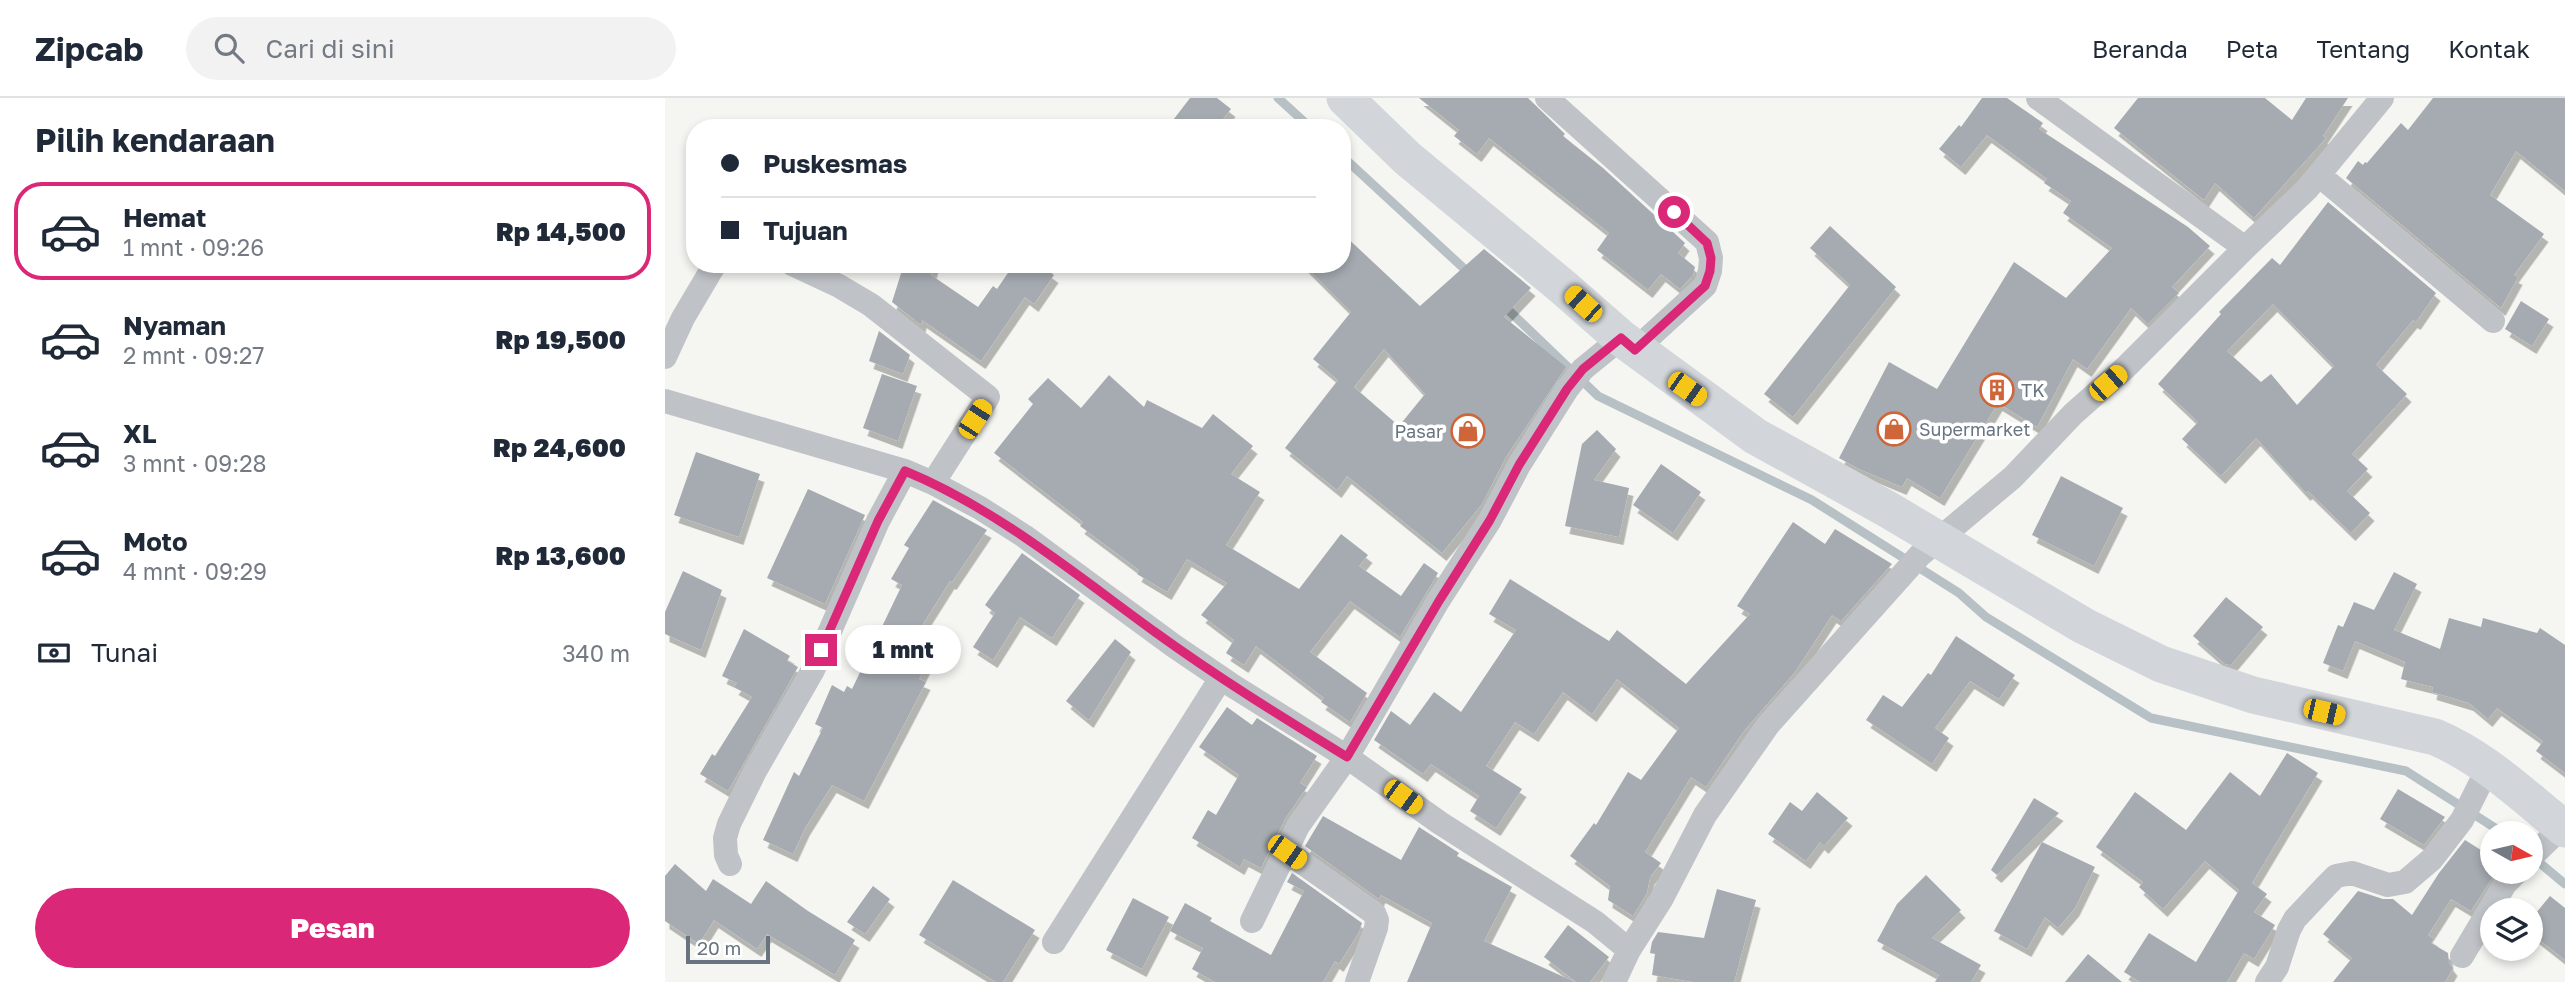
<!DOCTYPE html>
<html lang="id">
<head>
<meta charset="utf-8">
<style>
  body { margin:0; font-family:"Golos Text",sans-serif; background:#f2f2f3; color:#1f2937; height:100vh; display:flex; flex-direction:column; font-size:26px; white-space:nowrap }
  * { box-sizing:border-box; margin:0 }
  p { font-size:23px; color:#747a83 }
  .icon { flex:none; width:38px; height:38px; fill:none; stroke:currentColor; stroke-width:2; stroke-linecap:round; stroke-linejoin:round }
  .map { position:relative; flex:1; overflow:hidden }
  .sheet { display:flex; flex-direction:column; background:#fff; width:665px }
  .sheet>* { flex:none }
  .hud { position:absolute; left:21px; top:21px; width:665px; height:154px; border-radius:28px; box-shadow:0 4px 10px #0003; display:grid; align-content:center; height:154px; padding:0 35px; background:#fff }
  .needle { width:46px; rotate:98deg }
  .buttons { position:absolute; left:1815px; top:723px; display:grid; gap:14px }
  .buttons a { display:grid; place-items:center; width:63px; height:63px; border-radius:50%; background:#fff; box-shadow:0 4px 10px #0003; font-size:35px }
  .scale { position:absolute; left:21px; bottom:18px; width:84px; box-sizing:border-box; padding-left:7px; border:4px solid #687480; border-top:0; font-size:19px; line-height:24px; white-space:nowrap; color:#687480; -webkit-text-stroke:5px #fff; paint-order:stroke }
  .end { position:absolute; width:32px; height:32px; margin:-16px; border:9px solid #db2777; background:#fff; box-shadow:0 0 0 4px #fff }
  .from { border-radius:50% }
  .bubble { position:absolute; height:49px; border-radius:24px; background:#fff; box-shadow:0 4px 10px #0003; font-size:23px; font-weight:800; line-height:49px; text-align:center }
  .car { position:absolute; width:21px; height:42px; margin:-21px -10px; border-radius:9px; box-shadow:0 0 5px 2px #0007; background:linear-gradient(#f5c518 24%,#345 0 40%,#f5c518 0 76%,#345 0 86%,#f5c518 0) }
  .hud b { display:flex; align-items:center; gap:24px; height:66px; font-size:26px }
  .hud b+b { border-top:2px solid #e0e1e3 }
  .hud i { width:18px; height:18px; background:#1f2937 }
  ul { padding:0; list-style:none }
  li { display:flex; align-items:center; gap:21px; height:98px; margin:0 14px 10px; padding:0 21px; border:4px solid transparent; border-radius:28px }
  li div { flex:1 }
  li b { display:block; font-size:26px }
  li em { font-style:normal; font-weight:800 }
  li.current { border-color:#db2777 }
  li>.icon { width:63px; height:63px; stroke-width:1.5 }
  h2 { padding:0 35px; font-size:32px; line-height:84px }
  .pay { display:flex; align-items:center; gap:18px; height:77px; padding:0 35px; font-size:26px }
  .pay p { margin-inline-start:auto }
  .primary-button { display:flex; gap:14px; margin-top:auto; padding:14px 35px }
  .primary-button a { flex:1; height:80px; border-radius:42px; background:#db2777; color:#fff; font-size:28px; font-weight:800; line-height:80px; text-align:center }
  header { display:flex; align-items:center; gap:42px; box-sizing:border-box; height:98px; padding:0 35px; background:#fff; border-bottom:2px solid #e0e1e3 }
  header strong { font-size:33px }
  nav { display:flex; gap:38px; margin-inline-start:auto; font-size:24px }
  .search { width:490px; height:63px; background:#f2f2f3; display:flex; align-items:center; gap:18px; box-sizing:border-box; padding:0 24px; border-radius:38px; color:#747a83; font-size:26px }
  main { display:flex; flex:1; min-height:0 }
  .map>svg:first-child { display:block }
</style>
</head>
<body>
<header>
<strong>Zipcab</strong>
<div class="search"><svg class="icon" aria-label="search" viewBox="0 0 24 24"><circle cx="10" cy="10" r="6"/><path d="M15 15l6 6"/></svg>Cari di sini</div>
<nav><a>Beranda</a><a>Peta</a><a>Tentang</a><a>Kontak</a></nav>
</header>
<main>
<section class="sheet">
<h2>Pilih kendaraan</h2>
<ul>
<li class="current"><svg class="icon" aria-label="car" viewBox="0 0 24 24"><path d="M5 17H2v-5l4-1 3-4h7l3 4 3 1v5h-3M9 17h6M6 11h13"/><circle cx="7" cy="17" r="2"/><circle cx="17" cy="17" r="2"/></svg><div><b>Hemat</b><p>1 mnt · 09:26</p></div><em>Rp 14,500</em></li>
<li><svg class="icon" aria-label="car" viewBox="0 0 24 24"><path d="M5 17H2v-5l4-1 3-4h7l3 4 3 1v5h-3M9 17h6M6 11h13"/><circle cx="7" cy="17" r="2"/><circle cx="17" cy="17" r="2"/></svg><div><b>Nyaman</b><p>2 mnt · 09:27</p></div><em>Rp 19,500</em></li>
<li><svg class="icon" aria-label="car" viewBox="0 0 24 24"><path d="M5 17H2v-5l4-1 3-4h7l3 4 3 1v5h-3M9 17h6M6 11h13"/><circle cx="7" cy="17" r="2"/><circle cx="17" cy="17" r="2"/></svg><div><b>XL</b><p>3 mnt · 09:28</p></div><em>Rp 24,600</em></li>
<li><svg class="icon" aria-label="car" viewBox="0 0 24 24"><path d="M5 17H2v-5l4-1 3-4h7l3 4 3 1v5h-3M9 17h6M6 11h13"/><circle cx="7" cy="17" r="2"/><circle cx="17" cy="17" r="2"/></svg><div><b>Moto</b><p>4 mnt · 09:29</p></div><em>Rp 13,600</em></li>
</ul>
<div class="pay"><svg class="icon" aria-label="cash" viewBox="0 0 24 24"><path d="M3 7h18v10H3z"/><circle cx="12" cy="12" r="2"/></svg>Tunai<p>340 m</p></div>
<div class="primary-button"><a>Pesan</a></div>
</section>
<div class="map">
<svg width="1900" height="884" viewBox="0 0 1900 884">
  <defs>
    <filter id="shadow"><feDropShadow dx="4.5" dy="8" stdDeviation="0" flood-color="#0004"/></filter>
  </defs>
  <rect width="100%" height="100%" fill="#f5f5f2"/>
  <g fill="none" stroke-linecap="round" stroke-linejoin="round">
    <path stroke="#b7c0c4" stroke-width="9" d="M613 0 646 30
      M677 58 806 177
      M837 206 933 298 1147 402 1294 495 1321 519 1486 620 1741 673 1838 735
      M1869 760 1900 786"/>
  </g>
  <path fill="#a5abb1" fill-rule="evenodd" filter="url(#shadow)" d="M525 0H552L566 11 551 30H502Z
    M754 0H863L900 36 898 38 938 70 1020 145 1013 155 1030 169 1028 177 1015 191 996 176 983 192 932 152 944 135 824 40 812 56 789 38 794 32Z
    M1317 0H1342L1378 25 1374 31 1523 129 1545 148 1507 189 1514 195 1483 226 1466 210 1422 271 1408 261 1372 329 1333 305 1275 400 1242 380 1237 389 1194 371 1174 360 1224 264 1272 291 1349 164 1401 200 1447 150 1398 115 1406 103 1379 85 1382 81 1322 37 1296 69 1274 51 1294 27 1296 29Z
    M1473 0H1600L1627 22 1641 0H1683L1658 38 1661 40 1589 120 1550 85 1539 102 1449 30Z
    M1768 0H1900V93L1851 53 1825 97 1879 136 1849 177 1853 179 1836 210 1681 80 1693 63 1698 67 1700 64 1702 65 1736 25 1743 32Z
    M1663 104 1771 195 1751 224 1748 222 1711 267 1742 296 1687 356 1703 371 1682 393 1705 415 1686 435 1643 393 1641 395 1591 340 1556 378 1517 341 1533 324 1493 286 1556 216 1554 214 1607 160 1615 167ZM1608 206 1669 268 1632 307 1606 276 1596 284 1562 253Z
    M1165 128 1231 189 1128 319 1099 296 1185 187 1145 150Z
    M677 135 755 208 819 151 866 190 839 219 901 269 841 359 817 406 777 455 682 378 672 392 620 350 673 282 648 261 686 214 638 166H677ZM719 251 760 296 734 328 689 289Z
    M239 166H269L266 177 313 209 328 188 332 191 349 166H374L389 177 369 206 360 199 316 263 257 222 256 227 227 204Z
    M1856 203 1884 221 1867 248 1840 231Z
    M214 233 245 257 238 276 204 263Z
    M217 276 252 288 233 343 198 330Z
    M444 277 479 309 482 302 537 330 548 316 588 348 566 376 595 394 561 447 634 491 676 436 703 457 694 468 736 498 759 465 773 475 735 539 685 503 645 554 702 595 685 624 656 604 659 600 591 548 579 567 561 555 569 542 536 517 562 485 522 461 502 494 472 476 474 472 415 428 418 424 329 355 368 306 363 301 383 280 416 310Z
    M932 332 951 351 929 382 964 390 954 439 900 428 917 346Z
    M31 354 95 376 74 439 9 417Z
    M996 366 1036 394 1008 435 968 407Z
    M1396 378 1458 410 1429 468 1367 437Z
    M143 391 200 417 160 506 102 480Z
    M268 402 322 432 287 484 285 483 249 540 268 553 254 581 261 584 199 703 167 687 140 730 128 756 98 742 129 674 134 678 158 630 150 626 167 587 179 594 182 588 187 591 237 487 226 481 244 450 239 447Z
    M1128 424 1160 446 1170 431 1227 466 1176 523 1167 517 1130 574 1078 634 1041 689 1026 679 980 754 996 765 985 779 982 795 968 818 943 802 945 788 905 758 929 725 931 727 963 674 976 682 1014 630 952 581 927 616 898 594 869 636 850 624 821 668 857 691 831 730 805 713 814 698 766 666 758 676 709 642 726 613 745 627 769 594 796 614 851 532 824 516 845 481 944 543 952 532 1021 586 1085 516 1072 508Z
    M357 455 415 497 387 540 355 519 328 562 308 549 330 515 320 507Z
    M18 473 57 492 36 552 0 536V514Z
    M1729 474 1752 486 1729 532 1775 551 1784 520 1816 529 1818 520 1872 535 1875 530 1900 547V675L1871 653 1878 643 1832 610 1823 621 1804 605 1767 594 1768 589 1736 581 1740 564 1690 543 1678 573 1658 565 1673 527 1678 529 1689 504 1709 512Z
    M1561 499 1598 529 1566 567 1560 566 1528 538Z
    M79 531 125 558 122 563 133 569 63 693 35 676 47 656 50 658 87 599 69 589 72 585 57 578Z
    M1291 538 1350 577 1334 601 1305 583 1270 630 1284 640 1267 666 1201 622 1218 597 1237 609 1263 575 1266 577Z
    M450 541 466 554 424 622 401 603Z
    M562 609 587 627 592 620 652 658 635 685 642 689 620 721 596 770 579 761 575 769 527 740 543 712 551 717 574 677 534 649Z
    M1622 655 1653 675 1587 785 1602 796 1589 814 1610 827 1589 861 1579 855 1562 884H1475L1459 874 1484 835 1531 864 1574 792 1540 763 1498 811 1474 789 1478 784 1431 749 1470 694 1521 732 1565 674 1595 698Z
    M1733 691 1780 719 1759 747 1715 721Z
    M1152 694 1183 720 1159 748 1155 744 1141 763 1103 736 1125 704 1137 713Z
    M1369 700 1394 715 1332 777 1326 772Z
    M658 718 736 762 754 729 794 755 792 758 847 789 819 843 910 884H742L767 825 716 797 714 801 640 748Z
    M1800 742 1827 759V774H1831L1806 813 1786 801 1763 837 1769 841 1766 845 1783 855 1784 865 1788 870 1780 884H1668L1687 860 1658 836 1693 793 1718 801H1728L1747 817 1774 775Z
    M1377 744 1430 769 1410 810 1393 830 1380 819 1362 851 1329 833Z
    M10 766 41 793 48 781 86 806 101 783 143 813 190 842 170 877 102 836 92 851 49 822 34 846 0 823V778Z
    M627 775 697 825 694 834 674 866 670 863 658 884H550L527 871 538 850 505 833 520 805 547 820 545 823 606 857 639 793 622 784Z
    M1261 777 1296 812 1267 840 1316 867 1306 884H1270L1274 877 1212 843 1232 806Z
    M288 782 370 832 338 884H331L254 837Z
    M208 788 225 801 200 836 182 824Z
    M1052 791 1091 802 1069 884H1028L987 877 990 856 985 855 987 844 993 834 1039 840Z
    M1885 798 1900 810V862L1866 835V821Z
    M468 800 504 819 477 871 441 852Z
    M903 827 944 859 925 884H911L879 859Z
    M1423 856 1457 884H1400Z"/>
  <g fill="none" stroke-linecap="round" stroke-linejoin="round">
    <path stroke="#bfc2c6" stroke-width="24" d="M882 0 1042 144 1046 160 1045 173 1040 188 970 252
      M1373 0 1580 150
      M1654 77 1828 223
      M127 166 174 188 206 207 323 299 268 385
      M0 259 18 220 50 166
      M0 303 240 373 268 385 315 410 359 438 509 548 568 588 682 659 775 725 930 824 964 852
      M622 754 709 815 712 822 711 830 692 884
      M1866 759 1897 729
      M65 766 61 757 60 740 64 726 90 673 148 572 213 423 240 373
      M587 823 633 728 682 659 773 503 825 422 854 367 902 291 918 271 956 240
      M389 844 556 580
      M1797 858 1840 786 1852 774
      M949 884 964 852 997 800 1040 717 1103 627 1255 457 1348 379 1408 316 1460 270 1580 150 1642 91 1717 0
      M1602 884 1612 869 1624 832 1630 821 1662 787 1671 778 1687 775 1723 787 1740 784 1767 761 1797 722 1824 668"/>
    <path stroke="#d2d6da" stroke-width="37" d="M680 0 742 60 899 190 956 240 1090 338 1222 411 1419 528 1496 566 1588 597 1770 639C1820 660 1858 698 1900 731"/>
  </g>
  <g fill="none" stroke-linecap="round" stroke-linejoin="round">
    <path stroke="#db2777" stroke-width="9" d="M156 552 213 423 240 373C332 411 410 476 490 534 552 579 617 619 682 659L774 503 825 422 854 367 902 291 918 271 956 240 970 252 1040 188 1045 173 1046 160 1042 145 1009 114"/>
  </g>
  <defs>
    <symbol id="building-ring" viewBox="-11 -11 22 22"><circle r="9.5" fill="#fff" stroke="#ce663a" stroke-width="1.5"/><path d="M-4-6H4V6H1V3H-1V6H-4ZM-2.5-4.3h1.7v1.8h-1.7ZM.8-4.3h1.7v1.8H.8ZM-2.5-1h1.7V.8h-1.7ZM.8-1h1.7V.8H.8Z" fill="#ce663a"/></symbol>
    <symbol id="shop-ring" viewBox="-11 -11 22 22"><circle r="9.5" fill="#fff" stroke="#ce663a" stroke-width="1.5"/><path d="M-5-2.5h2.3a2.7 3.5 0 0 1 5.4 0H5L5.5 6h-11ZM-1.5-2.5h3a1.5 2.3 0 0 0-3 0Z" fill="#ce663a"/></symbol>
  </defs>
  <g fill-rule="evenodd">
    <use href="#building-ring" x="1313" y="273" width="38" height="38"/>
    <use href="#shop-ring" x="1210" y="312" width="38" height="38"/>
    <use href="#shop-ring" x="784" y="314" width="38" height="38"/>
  </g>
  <g text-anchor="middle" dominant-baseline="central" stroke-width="7" stroke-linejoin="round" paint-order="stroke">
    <g font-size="18" fill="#687480" stroke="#fff" text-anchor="start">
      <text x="1356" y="292">TK</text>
      <text x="1254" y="331">Supermarket</text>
      <text x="778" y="333" text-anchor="end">Pasar</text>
    </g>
  </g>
</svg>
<div class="buttons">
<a><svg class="needle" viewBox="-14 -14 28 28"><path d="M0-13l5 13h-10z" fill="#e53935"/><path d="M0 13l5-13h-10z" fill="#747a83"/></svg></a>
<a><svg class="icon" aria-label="layers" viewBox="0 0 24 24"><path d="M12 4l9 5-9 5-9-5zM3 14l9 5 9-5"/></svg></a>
</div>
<div class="scale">20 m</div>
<i class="end from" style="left:1009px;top:114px"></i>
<i class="end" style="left:156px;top:552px"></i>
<div class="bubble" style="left:180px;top:527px;width:116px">1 mnt</div>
<i class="car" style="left:918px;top:206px;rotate:312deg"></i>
<i class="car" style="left:1443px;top:285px;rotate:49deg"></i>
<i class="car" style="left:1022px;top:291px;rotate:125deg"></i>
<i class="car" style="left:310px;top:321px;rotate:33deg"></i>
<i class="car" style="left:1659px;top:614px;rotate:103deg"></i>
<i class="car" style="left:738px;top:699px;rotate:126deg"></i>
<i class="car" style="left:622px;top:754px;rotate:125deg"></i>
<div class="hud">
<b><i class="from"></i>Puskesmas</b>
<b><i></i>Tujuan</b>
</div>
</div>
</main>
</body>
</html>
